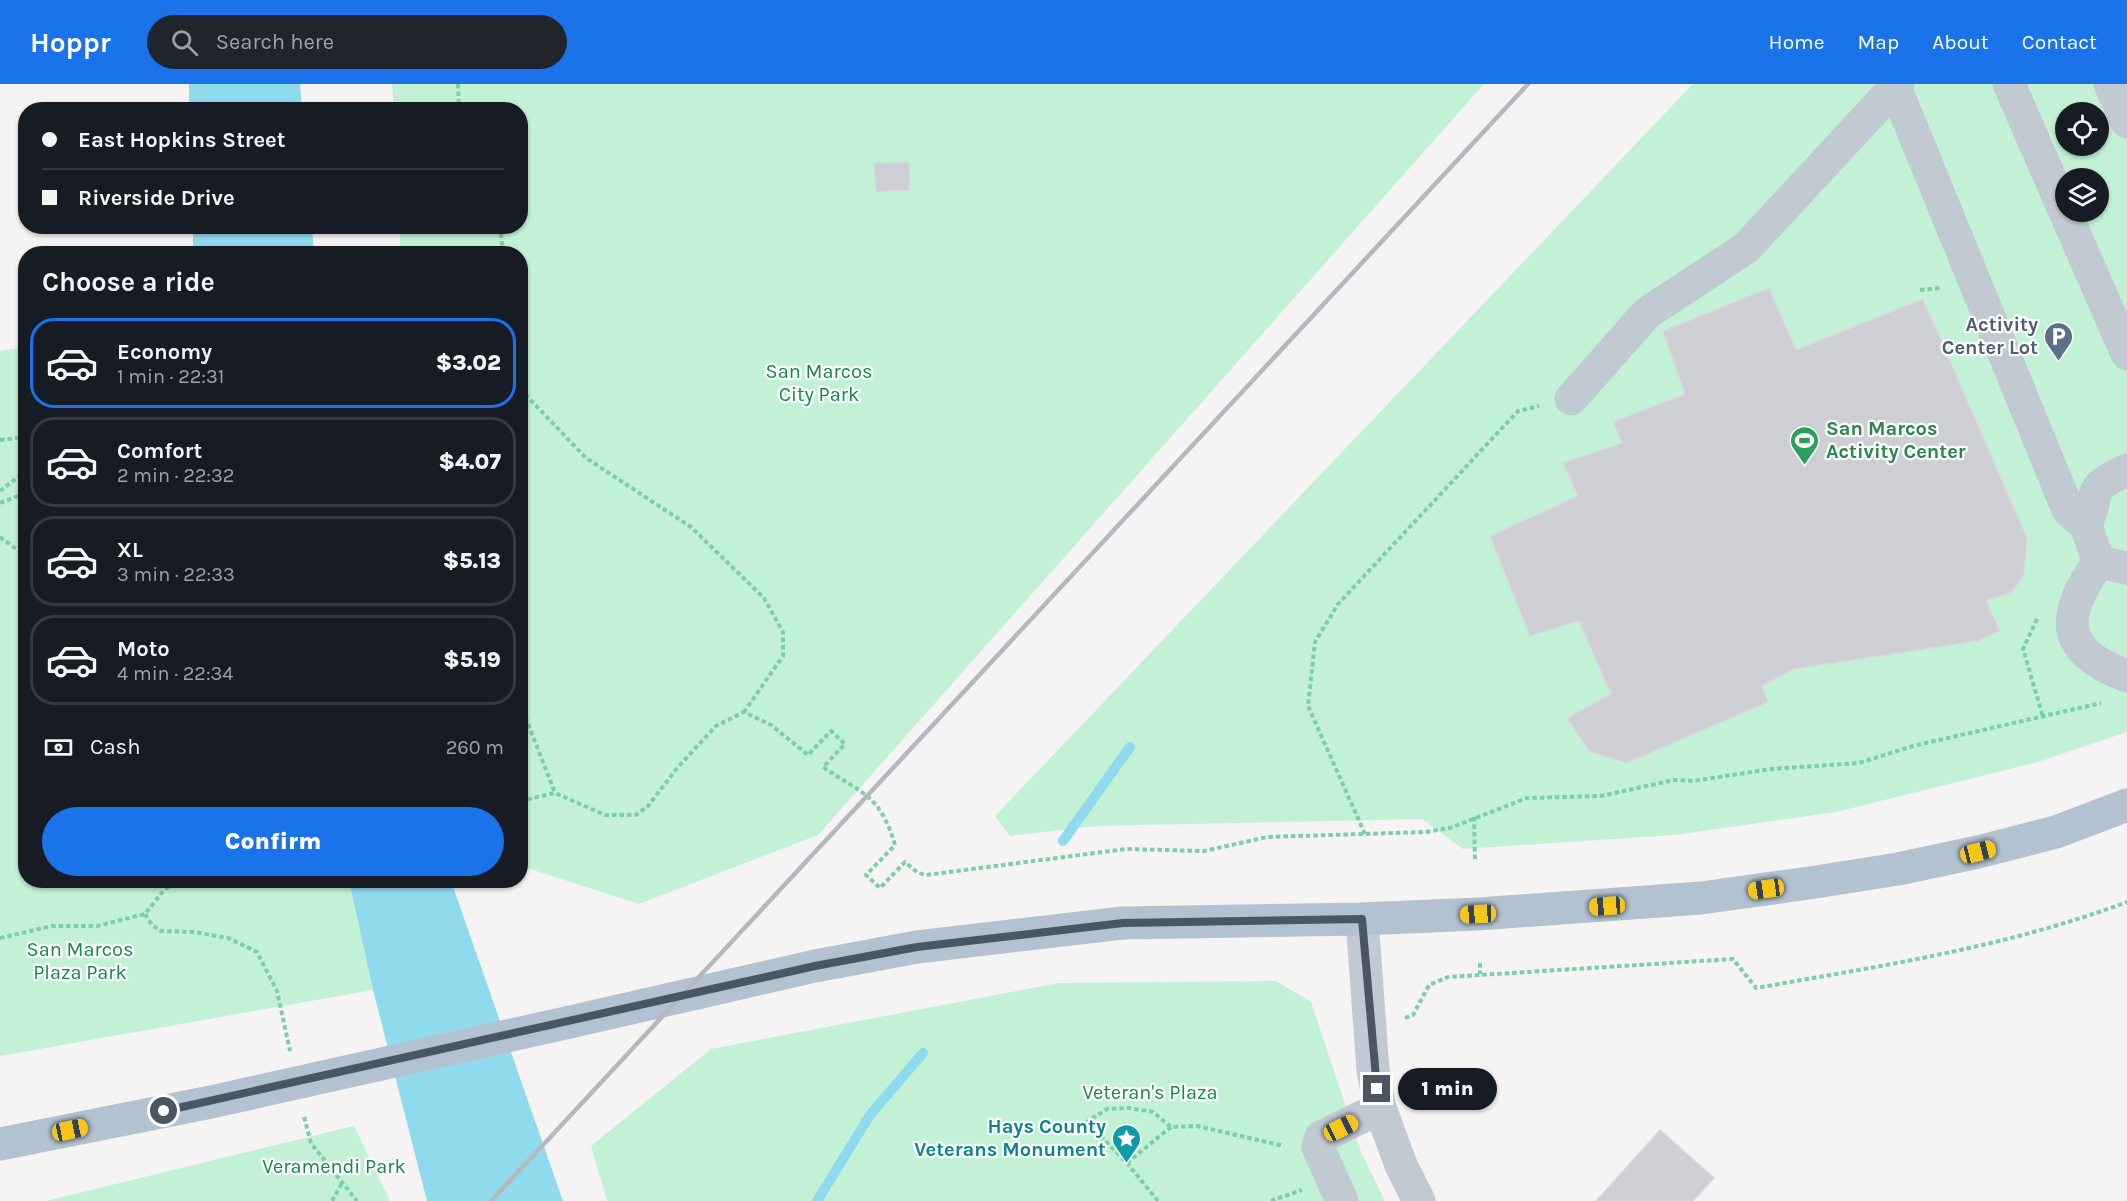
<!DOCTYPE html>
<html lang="en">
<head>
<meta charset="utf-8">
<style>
  body { margin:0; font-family:Karla,sans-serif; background:#20242c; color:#f1f3f6; height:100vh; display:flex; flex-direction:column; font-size:22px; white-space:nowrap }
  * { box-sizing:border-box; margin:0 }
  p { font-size:20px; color:#9ea1a6 }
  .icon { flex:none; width:33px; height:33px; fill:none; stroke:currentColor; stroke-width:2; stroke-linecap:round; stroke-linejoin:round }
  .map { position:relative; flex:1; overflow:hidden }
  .details { position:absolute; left:18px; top:162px; width:510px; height:642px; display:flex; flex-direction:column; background:#171b24; border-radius:24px; box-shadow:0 2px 4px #0004 }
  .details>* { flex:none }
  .banner { position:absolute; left:18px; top:18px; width:510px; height:132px; border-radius:24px; box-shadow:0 2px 4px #0004; display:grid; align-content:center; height:132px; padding:0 24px; background:#171b24 }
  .fabs { position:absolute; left:2055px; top:18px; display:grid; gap:12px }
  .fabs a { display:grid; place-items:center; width:54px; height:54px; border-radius:50%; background:#171b24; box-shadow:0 2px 4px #0004; font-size:30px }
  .end { position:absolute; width:27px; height:27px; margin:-14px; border:8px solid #4a5661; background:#fff; box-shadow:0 0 0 3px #fff }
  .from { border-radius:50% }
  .bubble { position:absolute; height:42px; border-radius:21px; background:#171b24; box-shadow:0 2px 4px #0004; font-size:20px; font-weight:800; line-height:42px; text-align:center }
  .car { position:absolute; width:18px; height:36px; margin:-18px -9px; border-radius:8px; box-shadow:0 0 4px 2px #0007; background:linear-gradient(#f5c518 24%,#345 0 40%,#f5c518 0 76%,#345 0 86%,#f5c518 0) }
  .banner b { display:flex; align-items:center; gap:21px; height:57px; font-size:22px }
  .banner b+b { border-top:2px solid #363941 }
  .banner i { width:15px; height:15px; background:#f1f3f6 }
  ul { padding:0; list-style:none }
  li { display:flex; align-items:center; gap:18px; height:90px; margin:0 12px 9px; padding:0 12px; border:3px solid #363941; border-radius:24px }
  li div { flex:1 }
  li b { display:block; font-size:22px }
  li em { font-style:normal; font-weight:800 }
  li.active { border-color:#1a73e8 }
  li>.icon { width:54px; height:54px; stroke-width:1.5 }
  h2 { padding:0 24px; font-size:27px; line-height:72px }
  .pay { display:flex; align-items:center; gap:15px; height:66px; padding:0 24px; font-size:22px }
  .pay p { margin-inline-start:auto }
  .action { display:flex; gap:12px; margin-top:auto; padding:12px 24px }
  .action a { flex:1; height:69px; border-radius:36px; background:#1a73e8; color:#fff; font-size:24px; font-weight:800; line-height:69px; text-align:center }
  header { display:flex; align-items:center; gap:36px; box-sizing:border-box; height:84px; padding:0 30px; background:#1a73e8; color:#fff }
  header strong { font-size:28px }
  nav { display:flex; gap:33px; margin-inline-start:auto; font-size:21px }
  .search { width:420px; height:54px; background:#20242c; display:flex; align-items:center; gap:15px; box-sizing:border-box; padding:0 21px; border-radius:33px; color:#9ea1a6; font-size:22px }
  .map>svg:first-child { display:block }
</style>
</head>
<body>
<header>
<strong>Hoppr</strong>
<div class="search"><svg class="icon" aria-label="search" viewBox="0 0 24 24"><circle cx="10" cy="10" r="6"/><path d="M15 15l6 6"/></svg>Search here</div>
<nav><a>Home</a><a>Map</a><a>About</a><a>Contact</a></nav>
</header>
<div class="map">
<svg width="2127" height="1117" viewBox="0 0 2127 1117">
  <rect width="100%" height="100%" fill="#f5f3f3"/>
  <path fill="#c3f1d5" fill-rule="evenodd" d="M392 0H1484L818 751 639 820 521 782 520 170 401 169 399 143 520 142V26L394 25Z
    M1693 0H2127V648L2038 678 1836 728 1674 751 1463 765 1422 735 1096 742 1010 752 995 732ZM2066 28H2098V62H2066ZM2066 94H2098V128H2066Z
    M25 263 26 796 349 797 373 906 0 972V267Z
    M1276 897 1311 918 1361 1068 1385 1117H607L591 1062 711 965 1059 899Z
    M354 1042 390 1117H46Z"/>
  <path fill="#90daee" d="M189 0H300L302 25H189Z
    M193 143H312L314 169H193Z
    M349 797H451L563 1117H427L373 906Z"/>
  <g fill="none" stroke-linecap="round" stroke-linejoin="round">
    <path stroke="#90daee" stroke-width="10" d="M1063 757 1130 663
      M817 1117 870 1031 923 969"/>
  </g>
  <path fill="#cdcfd5" stroke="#d7d9de" stroke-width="1.5" d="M909 78 910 106 876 108 874 79Z
    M1769 204 1796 266 1923 215 2027 454 2024 491 2012 508 1986 517 2000 547 1978 557 1794 585 1762 602 1768 618 1627 679 1589 667 1567 634 1611 610 1579 537 1530 552 1490 452 1578 412 1563 379 1622 359 1613 338 1685 310 1663 247Z
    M1660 1046 1714 1094 1693 1117H1596Z"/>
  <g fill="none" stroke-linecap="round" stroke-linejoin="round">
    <path stroke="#7ad0a6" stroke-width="4" stroke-dasharray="4.5 3" stroke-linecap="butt" d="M458 0 459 26
      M500 142 503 170
      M1920 206 1940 204
      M520 305 586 374 691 443 764 514 783 548V572L744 628
      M0 356 26 353
      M0 407 26 387
      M0 419 26 409
      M0 453 26 472
      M2037 535 2023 565 2043 633
      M520 619 555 709
      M520 717 555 709 605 731H636L648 722 678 683 716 642 744 628 771 641 808 671 831 647 845 660 823 683C862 710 880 710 895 761L866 791 880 804 905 778 918 789 926 791 1126 765 1204 767 1267 753 1426 748 1450 744 1527 714 1601 712 1674 696 1693 697 1771 685 1859 679 1913 662 2101 619
      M1474 733 1475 778
      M1365 750 1308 622 1315 558 1338 520 1518 327 1539 322
      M145 830 152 841 161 847 194 848 228 854 257 868 277 907 290 967
      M0 854 52 842H97L145 830 164 806 178 796
      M1480 879V890
      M1405 934 1413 931 1429 901 1448 893 1733 875 1756 904C1881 882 2007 863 2127 818
      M304 1033 311 1059 357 1117
      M1127 1079 1171 1043
      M332 1117 342 1099
      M1158 1117 1127 1079 1087 1038 1107 1025 1129 1024 1153 1028 1171 1043 1197 1042 1284 1062
      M1271 1117 1302 1106"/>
    <path stroke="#c1cad2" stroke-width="33" d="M2009 0 2127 270
      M2110 0 2127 38
      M1895 3 2068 426 2086 442 2099 478
      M1571 315 1647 229 1746 164 1898 0
      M2086 442C2101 406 2084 406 2127 386
      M2127 484 2099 478C2060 532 2059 567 2127 592
      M1362 835 1373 986 1380 1024 1401 1081 1419 1117
      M1342 1117 1318 1063 1321 1053 1380 1024"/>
    <path stroke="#b3c2d1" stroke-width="33" d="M570 938 815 882 917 863 1123 839 1362 835 1478 830 1701 814 1809 799 1898 785 1978 768 2056 748 2127 721
      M0 1060 211 1018"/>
    <path stroke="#b5b8bd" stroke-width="4.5" d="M491 1117 1528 0"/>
    <path stroke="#b3c2d1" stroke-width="33" d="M211 1018 570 938"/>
  </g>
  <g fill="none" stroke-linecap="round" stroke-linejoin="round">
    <path stroke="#4a5661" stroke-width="8" d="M164 1027 815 882 917 863 1123 839 1362 835 1377 1005"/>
  </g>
  <defs>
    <symbol id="parking-pin" viewBox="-11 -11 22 30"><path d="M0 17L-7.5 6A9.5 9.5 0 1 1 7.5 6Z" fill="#5c6f8a" stroke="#fff"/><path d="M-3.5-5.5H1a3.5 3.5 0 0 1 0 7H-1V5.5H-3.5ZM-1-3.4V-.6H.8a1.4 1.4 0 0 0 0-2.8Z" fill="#fff"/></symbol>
    <symbol id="stadium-pin" viewBox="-11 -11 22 30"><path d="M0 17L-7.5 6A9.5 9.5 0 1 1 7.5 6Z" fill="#2e9e5b" stroke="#fff"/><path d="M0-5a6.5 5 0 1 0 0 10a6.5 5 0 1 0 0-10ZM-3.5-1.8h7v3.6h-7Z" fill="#fff"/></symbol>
    <symbol id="sight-pin" viewBox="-11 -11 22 30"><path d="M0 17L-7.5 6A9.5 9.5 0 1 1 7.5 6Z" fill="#0f9aa8" stroke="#fff"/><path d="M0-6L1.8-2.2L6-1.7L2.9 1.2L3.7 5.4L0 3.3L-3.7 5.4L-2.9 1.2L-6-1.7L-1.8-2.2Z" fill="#fff"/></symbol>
  </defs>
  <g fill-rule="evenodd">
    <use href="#parking-pin" x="2042" y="236" width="33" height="45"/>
    <use href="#stadium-pin" x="1788" y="340" width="33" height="45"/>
    <use href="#sight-pin" x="1110" y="1038" width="33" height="45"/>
  </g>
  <g text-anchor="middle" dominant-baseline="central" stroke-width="4.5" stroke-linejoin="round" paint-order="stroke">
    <g font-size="20" font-weight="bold" fill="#4e5e75" stroke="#fff" text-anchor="end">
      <text x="2038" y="240">Activity<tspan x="2038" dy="23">Center Lot</tspan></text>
    </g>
    <g font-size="20" fill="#17864f" stroke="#fff">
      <text x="819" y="287">San Marcos<tspan x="819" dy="23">City Park</tspan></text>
      <text x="80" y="865">San Marcos<tspan x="80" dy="23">Plaza Park</tspan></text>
      <text x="1150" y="1008">Veteran's Plaza</text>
      <text x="334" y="1082">Veramendi Park</text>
    </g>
    <g font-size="20" font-weight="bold" fill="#27864d" stroke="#fff" text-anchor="start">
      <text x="1826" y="344">San Marcos<tspan x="1826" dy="23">Activity Center</tspan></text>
    </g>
    <g font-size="20" font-weight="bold" fill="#0d838f" stroke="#fff" text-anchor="end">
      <text x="1106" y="1042">Hays County<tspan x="1106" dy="23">Veterans Monument</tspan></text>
    </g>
  </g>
</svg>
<div class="fabs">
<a><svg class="icon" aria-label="locate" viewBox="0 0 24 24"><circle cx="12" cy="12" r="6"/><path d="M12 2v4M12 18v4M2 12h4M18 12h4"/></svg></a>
<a><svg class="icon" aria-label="layers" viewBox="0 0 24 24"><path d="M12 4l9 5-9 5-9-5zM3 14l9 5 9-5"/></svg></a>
</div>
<i class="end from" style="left:164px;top:1027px"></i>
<i class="end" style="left:1377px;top:1005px"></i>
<div class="bubble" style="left:1398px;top:984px;width:99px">1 min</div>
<i class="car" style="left:1978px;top:768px;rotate:76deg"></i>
<i class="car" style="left:1766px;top:805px;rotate:262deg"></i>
<i class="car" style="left:1607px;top:822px;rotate:266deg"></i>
<i class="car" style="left:1478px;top:830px;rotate:267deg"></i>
<i class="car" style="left:1341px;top:1044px;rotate:64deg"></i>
<i class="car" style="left:70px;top:1046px;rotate:78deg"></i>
<div class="banner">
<b><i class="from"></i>East Hopkins Street</b>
<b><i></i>Riverside Drive</b>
</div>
<section class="details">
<h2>Choose a ride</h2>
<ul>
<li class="active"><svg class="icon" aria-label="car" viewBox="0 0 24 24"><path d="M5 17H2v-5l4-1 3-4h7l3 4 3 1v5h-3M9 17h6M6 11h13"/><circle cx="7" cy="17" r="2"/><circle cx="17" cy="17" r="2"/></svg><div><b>Economy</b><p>1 min · 22:31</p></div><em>$3.02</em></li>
<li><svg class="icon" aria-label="car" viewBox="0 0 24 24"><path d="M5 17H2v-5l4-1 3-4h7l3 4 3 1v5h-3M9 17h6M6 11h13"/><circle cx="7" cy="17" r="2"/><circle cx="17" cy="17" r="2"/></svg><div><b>Comfort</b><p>2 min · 22:32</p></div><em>$4.07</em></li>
<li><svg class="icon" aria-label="car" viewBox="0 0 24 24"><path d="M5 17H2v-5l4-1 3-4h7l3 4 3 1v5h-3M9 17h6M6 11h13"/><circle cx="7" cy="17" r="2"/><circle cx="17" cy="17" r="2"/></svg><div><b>XL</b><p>3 min · 22:33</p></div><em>$5.13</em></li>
<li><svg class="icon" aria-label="car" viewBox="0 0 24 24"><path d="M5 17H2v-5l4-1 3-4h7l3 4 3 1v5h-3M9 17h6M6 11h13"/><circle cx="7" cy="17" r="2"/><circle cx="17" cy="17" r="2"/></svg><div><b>Moto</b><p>4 min · 22:34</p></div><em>$5.19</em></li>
</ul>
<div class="pay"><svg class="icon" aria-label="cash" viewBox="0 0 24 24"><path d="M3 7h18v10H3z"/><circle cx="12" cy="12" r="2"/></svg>Cash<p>260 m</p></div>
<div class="action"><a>Confirm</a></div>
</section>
</div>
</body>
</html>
